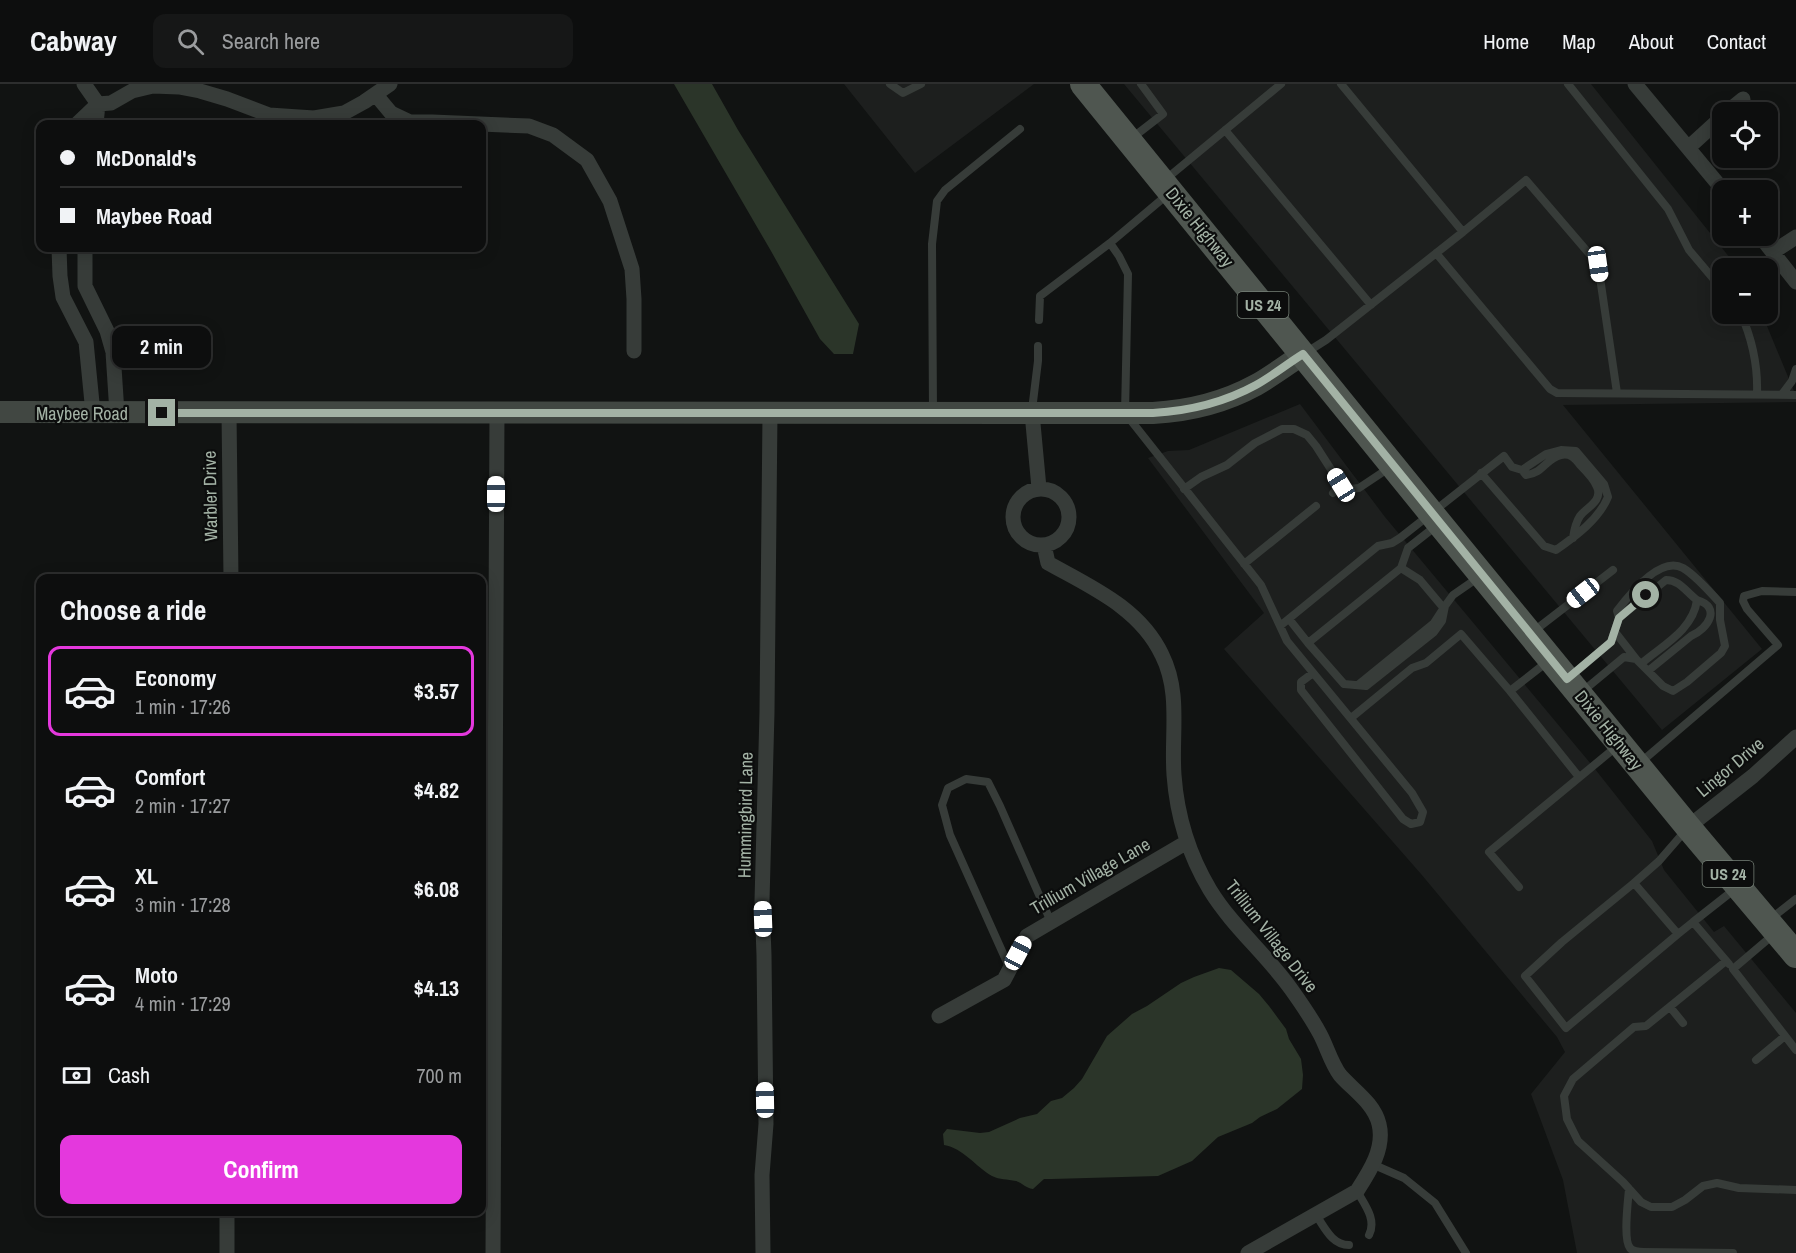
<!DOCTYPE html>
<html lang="en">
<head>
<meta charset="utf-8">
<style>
  body { margin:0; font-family:"Archivo Narrow",sans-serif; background:#161717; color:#f1f3f6; height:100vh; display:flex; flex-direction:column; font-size:22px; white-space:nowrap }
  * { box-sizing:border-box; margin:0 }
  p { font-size:20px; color:#9a9c9e }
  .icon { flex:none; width:33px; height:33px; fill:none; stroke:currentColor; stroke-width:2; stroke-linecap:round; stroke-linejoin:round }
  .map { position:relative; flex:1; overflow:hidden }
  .side { position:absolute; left:36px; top:490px; width:450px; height:642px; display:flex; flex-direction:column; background:#0d0e0e; border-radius:12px; box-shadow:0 3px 15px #0003,0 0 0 2px #2d2e2e }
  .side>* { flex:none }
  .top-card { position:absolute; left:36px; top:36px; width:450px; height:132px; border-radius:12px; box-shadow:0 3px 15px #0003,0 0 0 2px #2d2e2e; display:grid; align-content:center; height:132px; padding:0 24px; background:#0d0e0e }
  .controls { position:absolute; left:1712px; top:18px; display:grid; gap:12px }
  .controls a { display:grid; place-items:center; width:66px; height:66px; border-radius:12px; background:#0d0e0e; box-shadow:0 3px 15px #0003,0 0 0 2px #2d2e2e; font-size:30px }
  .end { position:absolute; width:27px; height:27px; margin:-14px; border:8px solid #a3b2a5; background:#111; box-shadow:0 0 0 3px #111 }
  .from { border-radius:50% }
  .bubble { position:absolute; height:42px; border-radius:12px; background:#0d0e0e; box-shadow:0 3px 15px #0003,0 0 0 2px #2d2e2e; font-size:20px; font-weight:700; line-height:42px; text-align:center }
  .car { position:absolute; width:18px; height:36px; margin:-18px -9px; border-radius:8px; box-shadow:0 0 4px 2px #0007; background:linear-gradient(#fff 24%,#345 0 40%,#fff 0 76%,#345 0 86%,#fff 0) }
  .top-card b { display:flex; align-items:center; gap:21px; height:57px; font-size:22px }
  .top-card b+b { border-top:2px solid #2d2e2e }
  .top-card i { width:15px; height:15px; background:#f1f3f6 }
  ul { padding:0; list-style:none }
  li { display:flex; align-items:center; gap:18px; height:90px; margin:0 12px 9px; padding:0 12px; border:3px solid transparent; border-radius:12px }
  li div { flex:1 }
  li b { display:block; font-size:22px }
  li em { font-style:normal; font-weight:700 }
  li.selected { border-color:#e438dd }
  li>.icon { width:54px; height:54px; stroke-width:1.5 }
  h2 { padding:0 24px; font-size:27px; line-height:72px }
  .pay { display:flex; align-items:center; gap:15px; height:66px; padding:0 24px; font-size:22px }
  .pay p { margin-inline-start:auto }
  .cta { display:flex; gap:12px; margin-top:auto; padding:12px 24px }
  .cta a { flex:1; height:69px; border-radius:12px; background:#e438dd; color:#fff; font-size:24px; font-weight:700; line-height:69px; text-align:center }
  header { display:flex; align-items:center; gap:36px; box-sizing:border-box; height:84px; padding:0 30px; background:#0d0e0e; border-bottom:2px solid #2d2e2e }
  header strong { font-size:28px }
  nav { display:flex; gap:33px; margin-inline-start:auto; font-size:21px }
  .search { width:420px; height:54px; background:#161717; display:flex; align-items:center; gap:15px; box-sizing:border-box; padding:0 21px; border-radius:12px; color:#9a9c9e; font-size:22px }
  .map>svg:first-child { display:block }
</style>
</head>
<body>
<header>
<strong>Cabway</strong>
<div class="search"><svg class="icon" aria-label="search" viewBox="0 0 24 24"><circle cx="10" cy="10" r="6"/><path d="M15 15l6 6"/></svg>Search here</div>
<nav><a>Home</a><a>Map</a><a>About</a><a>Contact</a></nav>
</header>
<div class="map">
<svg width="1796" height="1169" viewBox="0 0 1796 1169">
  <rect width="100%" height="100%" fill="#111312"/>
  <path fill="#1d1f1e" d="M844 0H1034L915 89Z
    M1124 0H1591L1738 184H1722V230H1762L1796 312V318L1563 321 1762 565 1662 646Z
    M1300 320 1385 433 1591 680 1652 757 1664 786 1714 848 1724 842 1796 929V1169H1577L1563 1096 1531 1010 1565 968 1557 953 1421 790 1224 565 1264 529 1148 374 1168 367 1189 366Z"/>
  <path fill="#2b3529" d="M674 0H712L738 46 859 240 853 270H834L820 255 771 167Z
    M1219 884 1231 886 1259 910 1269 922 1286 945 1289 955 1301 975 1303 991 1302 1005 1277 1025 1260 1033 1252 1039 1218 1053 1192 1077 1158 1092 1052 1095H1044L1033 1105C1025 1104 1023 1099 1016 1097 1007 1095 1000 1096 992 1092 976 1083 963 1064 944 1061L943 1050 947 1045 980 1049 989 1048 1020 1034 1037 1030 1051 1017 1062 1014 1074 1004 1082 995 1107 952 1132 930 1147 922 1181 899 1194 893Z"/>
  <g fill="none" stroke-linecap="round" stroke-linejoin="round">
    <path stroke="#373c39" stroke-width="8" d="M890 0 903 9 921 0
      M1568 0 1668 125 1689 166 1722 205
      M1225 46 1371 221
      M1132 54 1163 30 1141 0
      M1166 95 1281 0
      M1167 111 1110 159 1119 172 1128 190 1125 329 1261 501 1287 557 1412 709 1423 728 1420 738 1411 740 1403 735 1301 606V598L1313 589
      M1463 148 1526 96 1598 180 1617 309
      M1436 169 1550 305 1557 309 1796 311
      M1741 230C1752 255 1758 282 1757 310
      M1039 236 1040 212 1110 159
      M1307 268 1326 256 1463 148 1341 0
      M1783 309 1792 297 1796 285
      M1032 326 1038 277V262
      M933 328 932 160 937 117 945 106 1020 45
      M1522 386 1526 391C1544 389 1546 374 1561 371 1570 369 1575 374 1580 381 1586 387 1594 395 1597 403 1603 417 1587 423 1580 432 1576 438 1574 447 1573 454
      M1184 405 1201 393 1227 381 1255 359 1282 345H1294L1307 351 1316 362 1341 401 1350 405 1359 404 1389 384
      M1333 409 1341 401
      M1244 480 1316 422
      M1619 534 1666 496C1680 496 1686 508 1697 516 1693 546 1663 561 1642 579
      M1289 535 1308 559 1401 484
      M1280 542 1378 462 1392 459 1400 454 1504 372 1512 383 1522 386 1546 370 1561 366 1576 367 1604 400 1608 413C1599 435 1576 452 1556 466L1544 462 1481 389
      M1534 547 1613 486
      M1615 548 1636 575
      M1308 559 1344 600 1366 602 1434 548 1442 537 1445 522 1453 511 1479 493
      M1547 578 1510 607 1579 693
      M1648 587 1691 552C1708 545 1722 523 1697 516
      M1570 593 1611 558 1619 534 1617 527C1629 511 1660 471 1683 484 1693 490 1712 510 1720 519V536L1725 562 1721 569 1687 598 1673 607 1663 602 1636 575 1624 573 1583 607
      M1359 600 1434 539 1445 522 1441 521 1420 496 1401 484 1408 464 1436 442
      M1351 634 1412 584 1426 579 1461 550 1510 607
      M1641 678 1778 561 1747 525 1743 517 1744 512 1762 507 1796 508
      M1685 747 1659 777 1634 799 1678 850 1693 838
      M1634 799 1562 858 1525 892 1566 944 1678 850
      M1519 803 1489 768 1616 663
      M1769 836 1796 815
      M1773 851 1733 885 1796 966
      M1726 877 1646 942 1634 943 1573 995 1564 1012 1567 1035 1578 1057 1623 1098 1641 1118 1651 1123H1672L1685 1116 1703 1102 1717 1099 1739 1104 1796 1106
      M1729 880 1693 838 1735 805
      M1010 885 950 751 942 721 948 704 966 695 988 698 1000 722 1051 838
      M1670 923 1683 939
      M1756 976 1785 952
      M1372 1080 1404 1094 1435 1119 1466 1169
      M1629 1105C1628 1117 1623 1156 1630 1164 1633 1168 1639 1168 1644 1168L1733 1169
      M1357 1107C1364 1120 1377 1135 1369 1151
      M1316 1131C1325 1144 1332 1161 1349 1161"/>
    <path stroke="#373c39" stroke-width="15" d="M84 0 98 20 111 19 132 7 153 2 179 3 200 7 227 15 269 31 314 34 344 29 364 18 390 0
      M1635 0 1723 106
      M376 11 391 29 410 38H432L529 42 553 51 587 76 610 117 632 185 634 215V267
      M1727 28 1743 15
      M77 40 98 20 96 40
      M1688 64 1722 33
      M1760 152 1796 198
      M59 164 60 192 63 213 86 258 93 329
      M85 164V202L107 247 113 268 117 329
      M1773 168 1796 153
      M229 329 231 495
      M1032 329 1039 404
      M1013 433a28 28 0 1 1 56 0a28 28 0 1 1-56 0Z
      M1044 461 1048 479C1091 503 1140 524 1162 571 1181 609 1171 650 1174 691 1177 732 1189 771 1210 806 1232 842 1267 871 1291 905 1301 919 1312 935 1320 950 1327 963 1331 979 1340 991 1353 1006 1374 1019 1379 1040 1385 1064 1370 1087 1357 1107L1248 1169
      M1688 743 1753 692 1796 653
      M939 932 1004 896 1027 852 1187 758
      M227 1169V1128
      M493 1169 497 328
      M763 1169 762 1091 766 1040 764 871 762 817 767 628 770 329"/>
    <path stroke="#414742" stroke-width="22" d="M0 328 1153 329C1188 327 1225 318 1256 301 1272 292 1288 280 1303 270"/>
    <path stroke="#4f5650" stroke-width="26" d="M1083 0 1440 440 1688 743 1796 871"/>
  </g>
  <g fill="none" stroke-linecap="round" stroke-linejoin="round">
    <path stroke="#a3b2a5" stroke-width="8" d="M162 329H1153C1188 327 1225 318 1256 301 1272 292 1287 280 1303 270L1567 595 1611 558 1619 534 1646 511"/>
  </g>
  <g text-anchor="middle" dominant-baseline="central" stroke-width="4.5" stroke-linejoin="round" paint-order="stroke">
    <g fill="#0c0d0d" stroke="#768077" stroke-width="1.5">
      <rect x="1237.5" y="208" width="51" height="26" rx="4.5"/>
      <rect x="1702.5" y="777" width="51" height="26" rx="4.5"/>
    </g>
    <g font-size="16" font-weight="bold" fill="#a3b2a5">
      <text x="1263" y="221">US 24</text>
      <text x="1728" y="790">US 24</text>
    </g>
    <g font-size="18" fill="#a3b2a5" stroke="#0c0d0d">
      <text transform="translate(1200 143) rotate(51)">Dixie Highway</text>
      <text x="82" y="329">Maybee Road</text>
      <text transform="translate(210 412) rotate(-91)">Warbler Drive</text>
      <text transform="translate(1609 646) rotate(51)">Dixie Highway</text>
      <text transform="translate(1730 683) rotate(-40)">Lingor Drive</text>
      <text transform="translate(745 731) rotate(-89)">Hummingbird Lane</text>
      <text transform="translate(1090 792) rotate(-30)">Trillium Village Lane</text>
      <text transform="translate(1272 852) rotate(52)">Trillium Village Drive</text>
    </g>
  </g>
</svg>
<div class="controls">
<a><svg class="icon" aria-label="locate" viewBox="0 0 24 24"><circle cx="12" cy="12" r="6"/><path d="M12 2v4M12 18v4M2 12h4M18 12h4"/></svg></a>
<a>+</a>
<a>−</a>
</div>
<i class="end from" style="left:1646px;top:511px"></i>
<i class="end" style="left:162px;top:329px"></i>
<div class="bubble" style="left:112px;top:242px;width:99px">2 min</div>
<i class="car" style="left:1598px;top:180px;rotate:172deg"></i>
<i class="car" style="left:1341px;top:401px;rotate:328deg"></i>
<i class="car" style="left:496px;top:410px;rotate:0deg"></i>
<i class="car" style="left:1583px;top:509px;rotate:232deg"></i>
<i class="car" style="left:763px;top:835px;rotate:358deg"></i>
<i class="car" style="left:1018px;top:869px;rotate:28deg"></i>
<i class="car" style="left:765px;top:1016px;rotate:359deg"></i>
<div class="top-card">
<b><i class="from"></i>McDonald's</b>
<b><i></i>Maybee Road</b>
</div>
<section class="side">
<h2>Choose a ride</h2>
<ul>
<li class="selected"><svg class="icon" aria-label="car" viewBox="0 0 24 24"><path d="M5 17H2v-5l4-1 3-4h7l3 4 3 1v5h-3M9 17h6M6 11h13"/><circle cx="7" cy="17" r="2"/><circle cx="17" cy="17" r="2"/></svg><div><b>Economy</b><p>1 min · 17:26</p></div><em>$3.57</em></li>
<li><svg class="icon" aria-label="car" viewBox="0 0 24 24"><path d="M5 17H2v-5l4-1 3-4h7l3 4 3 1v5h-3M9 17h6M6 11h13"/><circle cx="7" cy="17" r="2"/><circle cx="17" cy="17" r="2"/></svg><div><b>Comfort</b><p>2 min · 17:27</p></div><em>$4.82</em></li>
<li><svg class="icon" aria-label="car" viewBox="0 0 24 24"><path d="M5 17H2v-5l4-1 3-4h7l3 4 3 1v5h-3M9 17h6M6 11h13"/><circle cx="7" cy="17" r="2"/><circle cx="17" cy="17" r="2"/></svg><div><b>XL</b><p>3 min · 17:28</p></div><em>$6.08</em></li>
<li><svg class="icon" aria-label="car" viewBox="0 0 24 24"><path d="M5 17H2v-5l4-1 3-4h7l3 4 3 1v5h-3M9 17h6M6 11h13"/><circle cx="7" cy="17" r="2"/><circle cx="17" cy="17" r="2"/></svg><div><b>Moto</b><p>4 min · 17:29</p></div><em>$4.13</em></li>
</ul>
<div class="pay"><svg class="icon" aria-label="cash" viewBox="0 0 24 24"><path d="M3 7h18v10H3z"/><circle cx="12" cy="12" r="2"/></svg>Cash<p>700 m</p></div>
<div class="cta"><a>Confirm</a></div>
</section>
</div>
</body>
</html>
